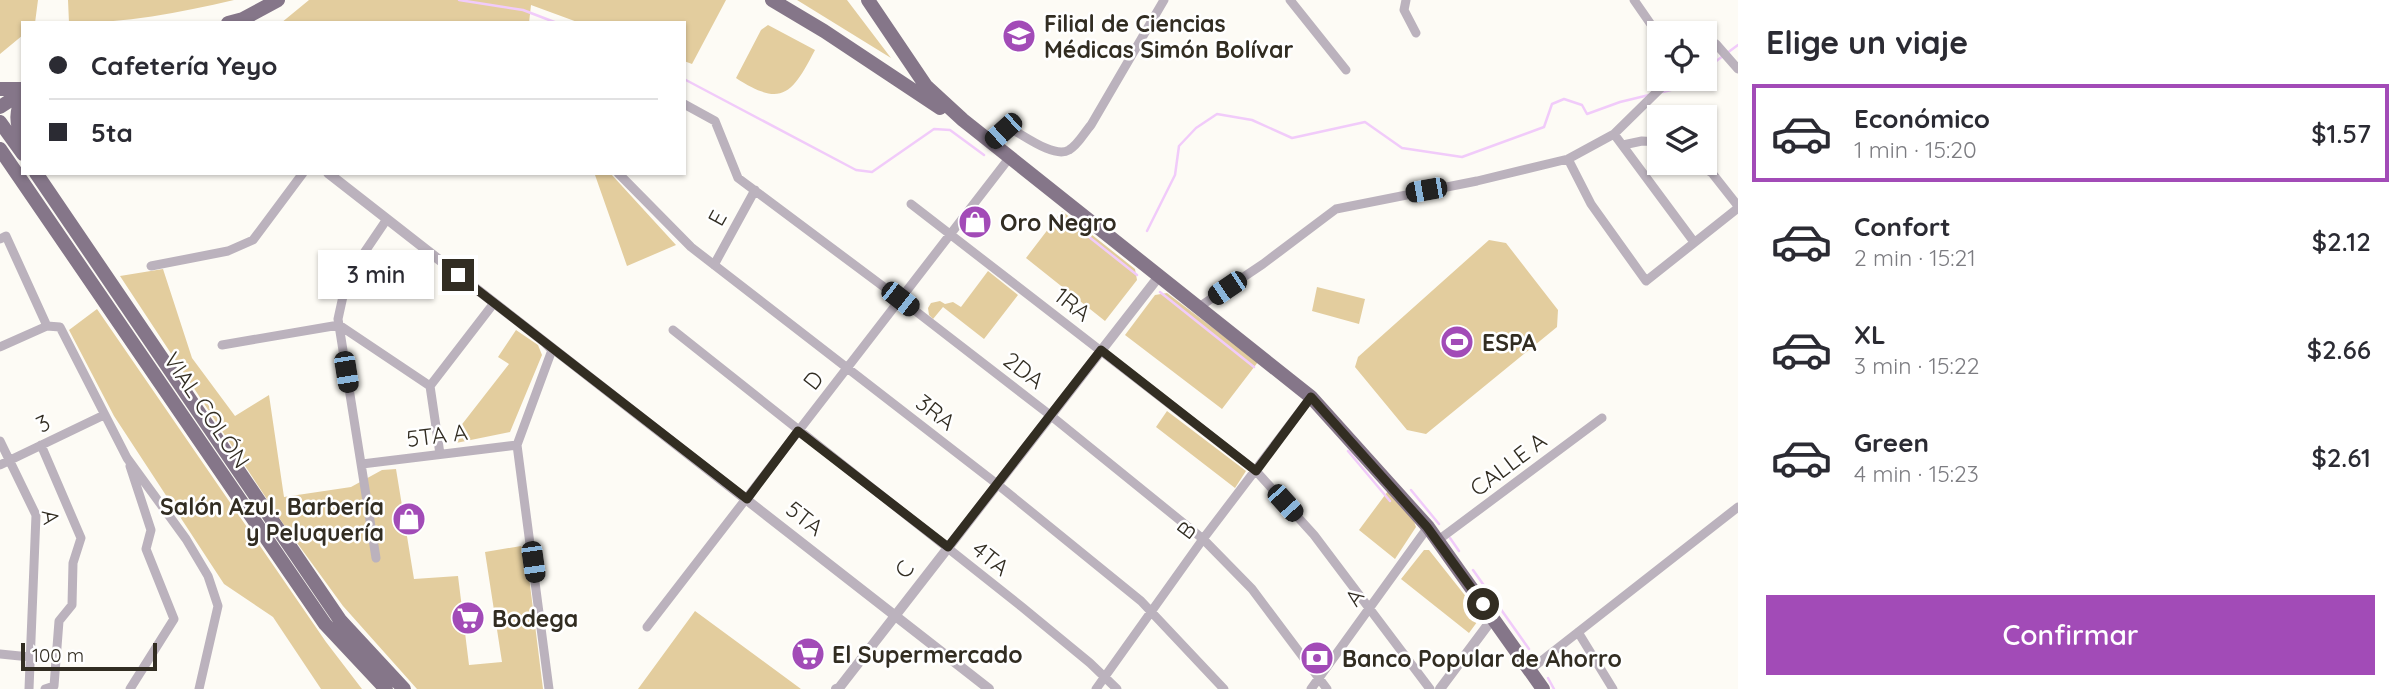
<!DOCTYPE html>
<html lang="es">
<head>
<meta charset="utf-8">
<style>
  body { margin:0; font-family:Quicksand,sans-serif; background:#f2f2f3; color:#2b2b33; height:100vh; display:flex; flex-direction:column; font-size:26px; white-space:nowrap }
  * { box-sizing:border-box; margin:0 }
  p { font-size:23px; color:#7c7c81 }
  .icon { flex:none; width:38px; height:38px; fill:none; stroke:currentColor; stroke-width:2; stroke-linecap:round; stroke-linejoin:round }
  .map { position:relative; flex:1; overflow:hidden }
  .side { display:flex; flex-direction:column; background:#fff; width:665px }
  .side>* { flex:none }
  .top-card { position:absolute; left:21px; top:21px; width:665px; height:154px; border-radius:0px; box-shadow:0 2px 5px #0004; display:grid; align-content:center; height:154px; padding:0 28px; background:#fff }
  .tools { position:absolute; left:1647px; top:21px; display:grid; gap:14px }
  .tools a { display:grid; place-items:center; width:70px; height:70px; border-radius:0px; background:#fff; box-shadow:0 2px 5px #0004; font-size:35px }
  .scale { position:absolute; left:21px; bottom:18px; width:136px; box-sizing:border-box; padding-left:7px; border:4px solid #322d22; border-top:0; font-size:19px; line-height:24px; white-space:nowrap; color:#322d22; -webkit-text-stroke:5px #fff; paint-order:stroke }
  .end { position:absolute; width:32px; height:32px; margin:-16px; border:9px solid #322d22; background:#fff; box-shadow:0 0 0 4px #fff }
  .from { border-radius:50% }
  .bubble { position:absolute; height:49px; border-radius:0px; background:#fff; box-shadow:0 2px 5px #0004; font-size:23px; font-weight:600; line-height:49px; text-align:center }
  .car { position:absolute; width:21px; height:42px; margin:-21px -10px; border-radius:9px; box-shadow:0 0 5px 2px #0007; background:linear-gradient(#222 24%,#8ab4d8 0 40%,#222 0 76%,#8ab4d8 0 86%,#222 0) }
  .top-card b { display:flex; align-items:center; gap:24px; height:66px; font-size:26px }
  .top-card b+b { border-top:2px solid #e1e1e2 }
  .top-card i { width:18px; height:18px; background:#2b2b33 }
  ul { padding:0; list-style:none }
  li { display:flex; align-items:center; gap:21px; height:98px; margin:0 14px 10px; padding:0 14px; border:4px solid transparent; border-radius:0px }
  li div { flex:1 }
  li b { display:block; font-size:26px }
  li em { font-style:normal; font-weight:600 }
  li.selected { border-color:#a24bb7 }
  li>.icon { width:63px; height:63px; stroke-width:1.5 }
  h2 { padding:0 28px; font-size:32px; line-height:84px }
  .primary-button { display:flex; gap:14px; margin-top:auto; padding:14px 28px }
  .primary-button a { flex:1; height:80px; border-radius:0px; background:#a24bb7; color:#fff; font-size:28px; font-weight:600; line-height:80px; text-align:center }
  main { display:flex; flex:1; min-height:0 }
  .map>svg:first-child { display:block }
</style>
</head>
<body>
<main>
<div class="map">
<svg width="1738" height="689" viewBox="0 0 1738 689">
  <rect width="100%" height="100%" fill="#fdfbf5"/>
  <path fill="#e3cd9e" d="M0 0H38L35 23H23V35L0 54Z
    M68 0H234C179 13 125 23 69 23Z
    M309 0H726L692 64 684 61V23H580L531 5 529 23H281Z
    M797 0H847L891 58Z
    M768 25 815 50C792 94 782 108 736 78L761 30Z
    M600 173 611 174 676 245 627 266 595 175Z
    M1062 211 1135 269 1137 280 1105 321 1026 258Z
    M1489 240 1506 243 1558 310 1557 327 1426 434 1407 430 1355 367 1358 357Z
    M163 269 192 358 235 416 269 395 284 497 351 487 382 470 396 469 414 579 458 576 469 665 502 662 485 552 521 546 526 553 543 689H417L343 606 284 525 120 276Z
    M988 271 1018 295 984 339 943 307 933 319 929 315 928 308 931 303 940 301 945 304 953 302 961 307Z
    M1317 287 1365 299 1359 324 1312 311Z
    M1167 293 1258 362 1222 409 1125 335 1155 295Z
    M97 309 326 642 362 689H321L273 617 224 584 114 416 69 330Z
    M516 330 538 345 542 355 510 432 456 443V432L509 364 498 357Z
    M1167 411 1246 471 1235 488 1156 427Z
    M1388 491 1414 521 1416 527 1395 559 1359 530Z
    M1424 550H1429L1475 608 1480 618 1469 633 1401 579Z
    M695 611 801 689H638Z"/>
  <g fill="none" stroke-linecap="round" stroke-linejoin="round">
    <path stroke="#f1cbfa" stroke-width="2.5" d="M459 0 523 10 557 23
      M1704 70 1738 45
      M684 79 856 170 872 172 934 129 950 130 984 155
      M1663 92 1671 90 1691 79
      M1074 225 1137 275
      M1147 231 1175 175 1179 146 1196 128 1217 114 1252 120 1292 138 1365 122 1402 148 1462 157 1544 127 1552 104 1564 99 1582 105 1587 114 1620 102 1649 95
      M1160 292 1254 367
      M1348 451 1390 501
      M1411 490 1439 524
      M1450 538 1459 551
      M1473 570 1529 649
      M1548 678 1554 689"/>
    <path stroke="#bbb2bd" stroke-width="9" d="M1290 0 1346 70
      M1406 0 1404 10 1416 33
      M1634 0 1659 36
      M1704 52 1716 44 1738 69
      M684 104 715 121 738 178 900 299 1050 415 1203 539 1252 589 1327 689
      M1614 134 1670 79
      M990 143 1008 127C1022 134 1054 159 1069 150 1078 145 1084 133 1091 125L1164 0
      M1623 145 1642 141 1659 142
      M1568 159 1591 204 1646 281 1738 208
      M1696 163 1712 173 1738 206
      M618 173 691 247 997 484 1141 601 1224 689
      M911 204 1256 471 1314 535 1430 689
      M0 239 6 236 47 326
      M714 265 755 190
      M151 266 228 251 253 240 303 173
      M1199 307 1263 264 1336 209 1477 181 1568 159 1614 134 1694 242
      M673 330 1022 607 1090 663 1117 689
      M546 344 552 350 517 445 549 689
      M222 345 339 325 430 386
      M0 347 47 326 60 327 127 458 186 539 208 576 218 606 199 689
      M0 441 36 515 29 689
      M41 445 81 538 73 563 72 605 59 621 54 686 45 689
      M440 454 430 386 494 303
      M362 464 517 445
      M0 465 104 415
      M130 466 151 530 146 549 174 619 130 689
      M1437 541 1602 418
      M376 558 338 319 347 278 387 219
      M647 627 1010 157
      M1578 632 1613 689
      M0 654 30 657
      M1531 669 1738 507
      M1096 689 1203 539 1311 397
      M1311 689 1428 527"/>
    <path stroke="#bbb2bd" stroke-width="10" d="M328 173 989 689
      M836 689 839 688 1160 275
      M1440 689 1493 618"/>
    <path stroke="#857689" stroke-width="14" d="M772 0 824 31 940 108
      M868 0 926 86 963 120 1311 397 1428 527 1543 689
      M228 23 243 19 278 0
      M0 89H23
      M23 95C16 111 15 123 23 138
      M0 107 23 92
      M0 122 23 154
      M0 149 325 624 386 689
      M36 173 340 620 404 689"/>
  </g>
  <g fill="none" stroke-linecap="round" stroke-linejoin="round">
    <path stroke="#322d22" stroke-width="9" d="M458 275 747 499 798 431 948 547 1101 350 1256 471 1311 397 1427 527 1483 604"/>
  </g>
  <defs>
    <symbol id="university-disc" viewBox="-11 -11 22 22"><circle r="9.5" fill="#a24bb7" stroke="#fff"/><path d="M0-5L7-2L0 1L-7-2ZM-4 1L0 2.5L4 1V4Q0 6-4 4Z" fill="#fff"/></symbol>
    <symbol id="shop-disc" viewBox="-11 -11 22 22"><circle r="9.5" fill="#a24bb7" stroke="#fff"/><path d="M-5-2.5h2.3a2.7 3.5 0 0 1 5.4 0H5L5.5 6h-11ZM-1.5-2.5h3a1.5 2.3 0 0 0-3 0Z" fill="#fff"/></symbol>
    <symbol id="stadium-disc" viewBox="-11 -11 22 22"><circle r="9.5" fill="#a24bb7" stroke="#fff"/><path d="M0-5a6.5 5 0 1 0 0 10a6.5 5 0 1 0 0-10ZM-3.5-1.8h7v3.6h-7Z" fill="#fff"/></symbol>
    <symbol id="supermarket-disc" viewBox="-11 -11 22 22"><circle r="9.5" fill="#a24bb7" stroke="#fff"/><path d="M-6-5.5h2.5l.6 2H6L4.5 2H-2.5L-4.4-4H-6ZM-1.5 3.2a1.3 1.3 0 1 0 .1 0ZM3 3.2a1.3 1.3 0 1 0 .1 0Z" fill="#fff"/></symbol>
    <symbol id="bank-disc" viewBox="-11 -11 22 22"><circle r="9.5" fill="#a24bb7" stroke="#fff"/><path d="M-6-4H6V4H-6ZM0-2.3a2.3 2.3 0 1 0 0 4.6a2.3 2.3 0 1 0 0-4.6Z" fill="#fff"/></symbol>
  </defs>
  <g fill-rule="evenodd">
    <use href="#university-disc" x="1000" y="17" width="38" height="38"/>
    <use href="#shop-disc" x="956" y="203" width="38" height="38"/>
    <use href="#stadium-disc" x="1438" y="323" width="38" height="38"/>
    <use href="#shop-disc" x="390" y="500" width="38" height="38"/>
    <use href="#supermarket-disc" x="449" y="599" width="38" height="38"/>
    <use href="#supermarket-disc" x="789" y="635" width="38" height="38"/>
    <use href="#bank-disc" x="1298" y="639" width="38" height="38"/>
  </g>
  <g text-anchor="middle" dominant-baseline="central" stroke-width="5" stroke-linejoin="round" paint-order="stroke">
    <g font-size="23" font-weight="bold" fill="#322d22" stroke="#fff" text-anchor="start">
      <text x="1044" y="23">Filial de Ciencias<tspan x="1044" dy="26">Médicas Simón Bolívar</tspan></text>
      <text x="1000" y="222">Oro Negro</text>
      <text x="1482" y="342">ESPA</text>
      <text x="384" y="506" text-anchor="end">Salón Azul. Barbería<tspan x="384" dy="26">y Peluquería</tspan></text>
      <text x="492" y="618">Bodega</text>
      <text x="832" y="654">El Supermercado</text>
      <text x="1342" y="658">Banco Popular de Ahorro</text>
    </g>
    <g font-size="23" fill="#322d22" stroke="#fff">
      <text transform="translate(717 218) rotate(-61)">E</text>
      <text transform="translate(1073 304) rotate(38)">1RA</text>
      <text transform="translate(1024 370) rotate(38)">2DA</text>
      <text transform="translate(813 380) rotate(-52)">D</text>
      <text transform="translate(207 410) rotate(56)">VIAL COLÓN</text>
      <text transform="translate(936 412) rotate(38)">3RA</text>
      <text transform="translate(43 423) rotate(-26)">3</text>
      <text transform="translate(437 435) rotate(-7)">5TA A</text>
      <text transform="translate(1508 464) rotate(-37)">CALLE A</text>
      <text transform="translate(51 517) rotate(81)">A</text>
      <text transform="translate(805 518) rotate(38)">5TA</text>
      <text transform="translate(1186 530) rotate(-53)">B</text>
      <text transform="translate(991 558) rotate(39)">4TA</text>
      <text transform="translate(904 569) rotate(-52)">C</text>
      <text transform="translate(1354 597) rotate(-54)">A</text>
    </g>
  </g>
</svg>
<div class="tools">
<a><svg class="icon" aria-label="locate" viewBox="0 0 24 24"><circle cx="12" cy="12" r="6"/><path d="M12 2v4M12 18v4M2 12h4M18 12h4"/></svg></a>
<a><svg class="icon" aria-label="layers" viewBox="0 0 24 24"><path d="M12 4l9 5-9 5-9-5zM3 14l9 5 9-5"/></svg></a>
</div>
<div class="scale">100 m</div>
<i class="end from" style="left:1483px;top:604px"></i>
<i class="end" style="left:458px;top:275px"></i>
<div class="bubble" style="left:318px;top:250px;width:116px">3 min</div>
<i class="car" style="left:1003px;top:131px;rotate:228deg"></i>
<i class="car" style="left:1426px;top:190px;rotate:260deg"></i>
<i class="car" style="left:1227px;top:288px;rotate:236deg"></i>
<i class="car" style="left:900px;top:299px;rotate:128deg"></i>
<i class="car" style="left:346px;top:372px;rotate:171deg"></i>
<i class="car" style="left:1285px;top:503px;rotate:138deg"></i>
<i class="car" style="left:533px;top:562px;rotate:172deg"></i>
<div class="top-card">
<b><i class="from"></i>Cafetería Yeyo</b>
<b><i></i>5ta</b>
</div>
</div>
<section class="side">
<h2>Elige un viaje</h2>
<ul>
<li class="selected"><svg class="icon" aria-label="car" viewBox="0 0 24 24"><path d="M5 17H2v-5l4-1 3-4h7l3 4 3 1v5h-3M9 17h6M6 11h13"/><circle cx="7" cy="17" r="2"/><circle cx="17" cy="17" r="2"/></svg><div><b>Económico</b><p>1 min · 15:20</p></div><em>$1.57</em></li>
<li><svg class="icon" aria-label="car" viewBox="0 0 24 24"><path d="M5 17H2v-5l4-1 3-4h7l3 4 3 1v5h-3M9 17h6M6 11h13"/><circle cx="7" cy="17" r="2"/><circle cx="17" cy="17" r="2"/></svg><div><b>Confort</b><p>2 min · 15:21</p></div><em>$2.12</em></li>
<li><svg class="icon" aria-label="car" viewBox="0 0 24 24"><path d="M5 17H2v-5l4-1 3-4h7l3 4 3 1v5h-3M9 17h6M6 11h13"/><circle cx="7" cy="17" r="2"/><circle cx="17" cy="17" r="2"/></svg><div><b>XL</b><p>3 min · 15:22</p></div><em>$2.66</em></li>
<li><svg class="icon" aria-label="car" viewBox="0 0 24 24"><path d="M5 17H2v-5l4-1 3-4h7l3 4 3 1v5h-3M9 17h6M6 11h13"/><circle cx="7" cy="17" r="2"/><circle cx="17" cy="17" r="2"/></svg><div><b>Green</b><p>4 min · 15:23</p></div><em>$2.61</em></li>
</ul>
<div class="primary-button"><a>Confirmar</a></div>
</section>
</main>
</body>
</html>
